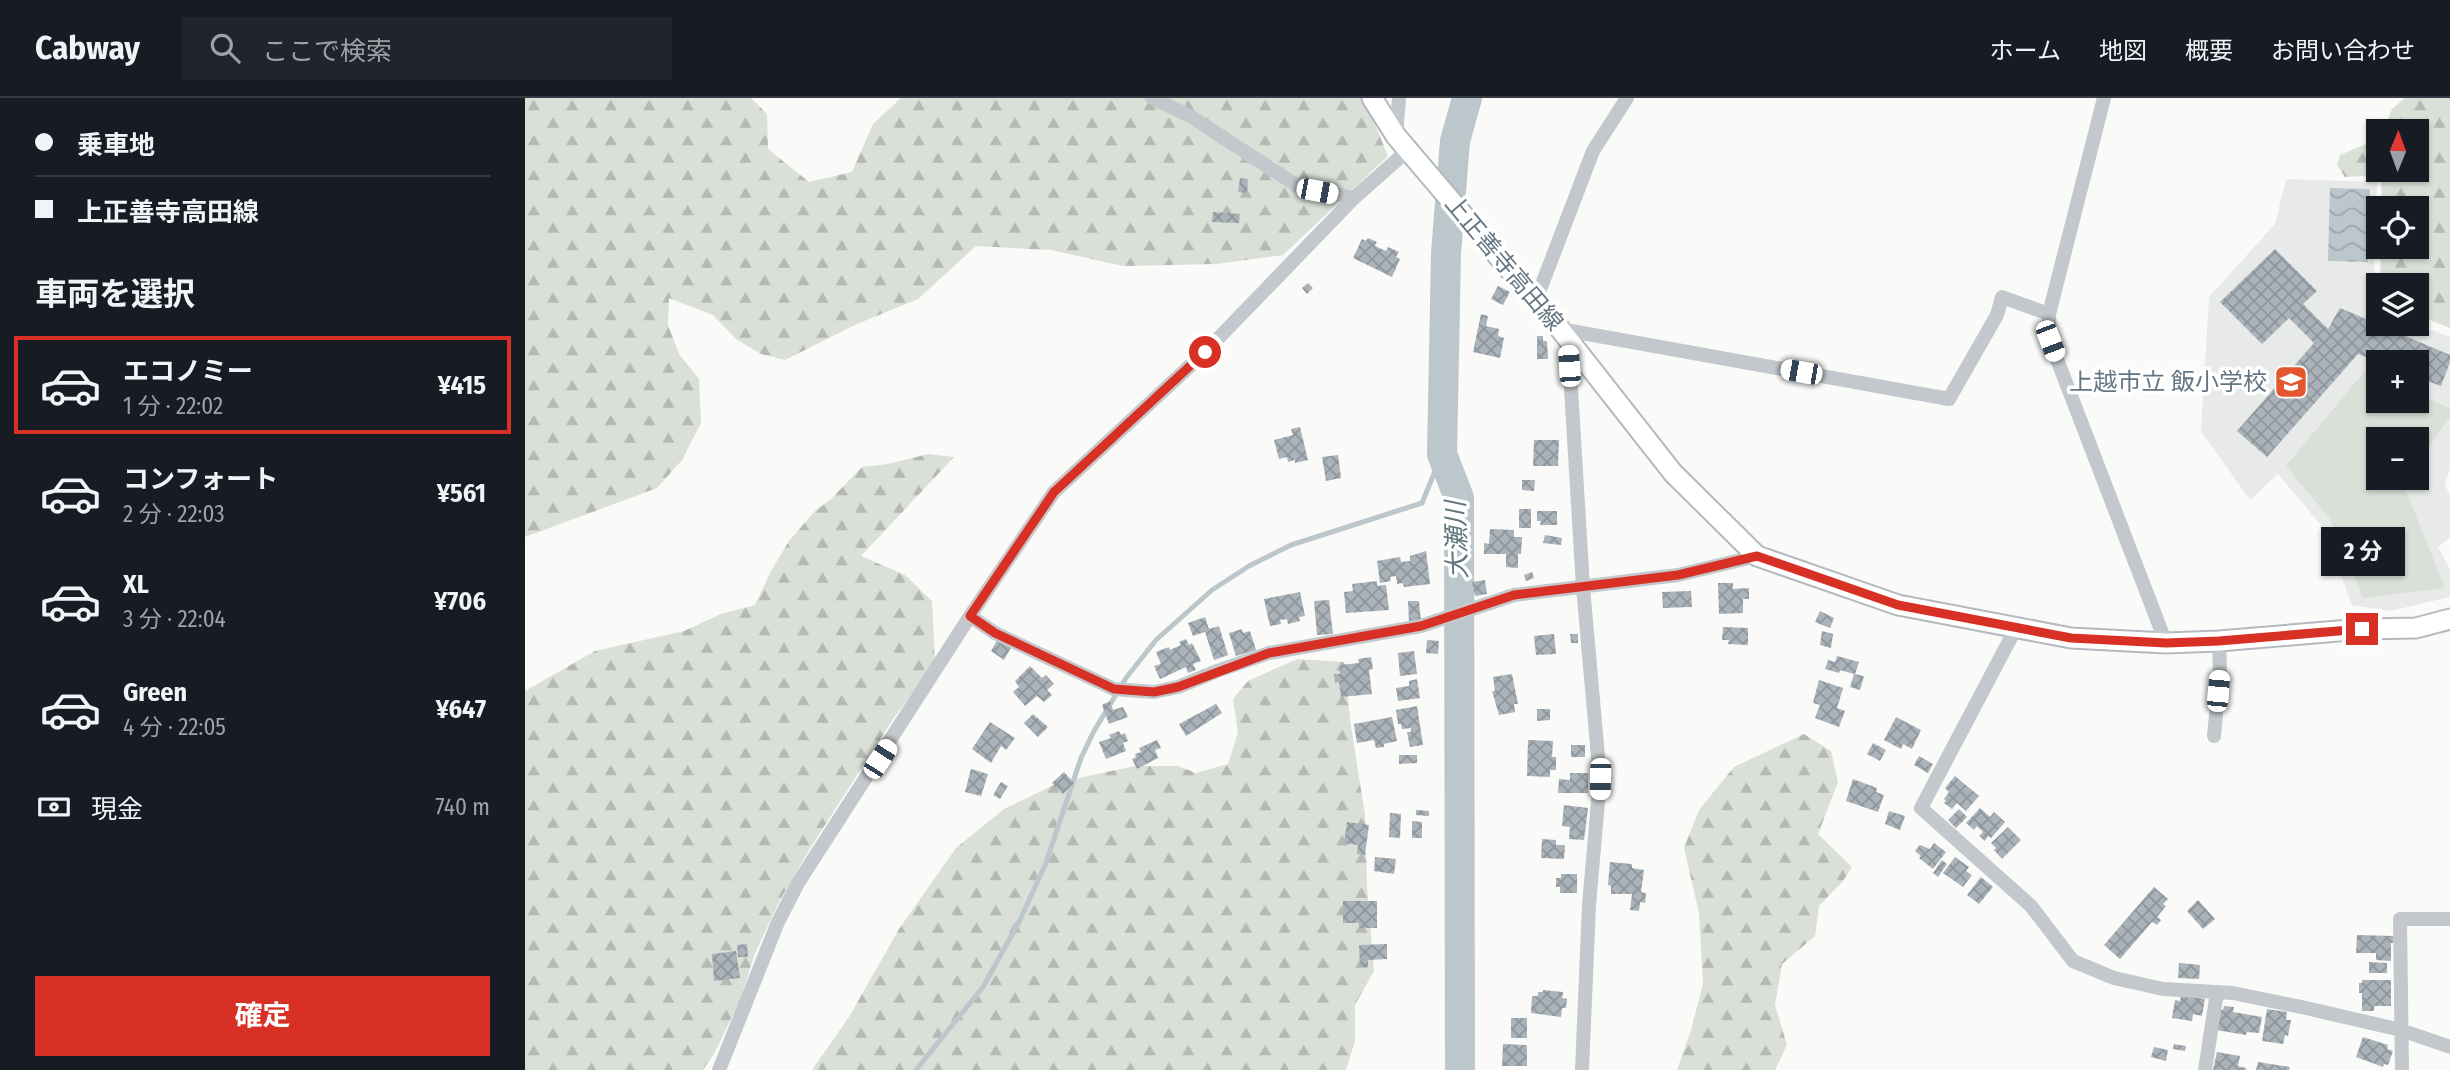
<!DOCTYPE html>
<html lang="ja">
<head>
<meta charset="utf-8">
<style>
  body { margin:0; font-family:"Fira Sans Condensed","Noto Sans JP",sans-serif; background:#20242c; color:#f1f3f6; height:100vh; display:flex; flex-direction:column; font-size:26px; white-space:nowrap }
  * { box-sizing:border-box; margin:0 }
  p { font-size:23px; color:#9ea1a6 }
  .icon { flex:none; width:38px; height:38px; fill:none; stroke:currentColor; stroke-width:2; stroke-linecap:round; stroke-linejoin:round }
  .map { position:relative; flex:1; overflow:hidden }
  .sheet { display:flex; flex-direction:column; background:#171b24; width:525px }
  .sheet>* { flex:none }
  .top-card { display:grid; align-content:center; height:154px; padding:0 35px; background:#171b24 }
  .needle { width:46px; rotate:1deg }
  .tools { position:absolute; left:1841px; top:21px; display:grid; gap:14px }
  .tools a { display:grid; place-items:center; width:63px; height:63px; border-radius:0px; background:#171b24; box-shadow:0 2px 5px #0004; font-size:35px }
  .end { position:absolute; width:32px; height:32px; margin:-16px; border:9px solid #d93025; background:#fff; box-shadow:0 0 0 4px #fff }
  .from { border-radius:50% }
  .bubble { position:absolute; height:49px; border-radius:0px; background:#171b24; box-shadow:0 2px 5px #0004; font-size:23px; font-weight:700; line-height:49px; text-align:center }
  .car { position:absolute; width:21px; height:42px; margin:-21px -10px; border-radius:9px; box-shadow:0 0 5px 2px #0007; background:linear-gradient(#fff 24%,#345 0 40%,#fff 0 76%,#345 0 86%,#fff 0) }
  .top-card b { display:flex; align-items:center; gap:24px; height:66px; font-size:26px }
  .top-card b+b { border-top:2px solid #363941 }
  .top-card i { width:18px; height:18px; background:#f1f3f6 }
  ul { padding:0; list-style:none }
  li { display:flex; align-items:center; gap:21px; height:98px; margin:0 14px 10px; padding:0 21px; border:4px solid transparent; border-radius:0px }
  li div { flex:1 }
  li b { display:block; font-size:26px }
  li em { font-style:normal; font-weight:700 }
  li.active { border-color:#d93025 }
  li>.icon { width:63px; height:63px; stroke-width:1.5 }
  h2 { padding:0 35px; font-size:32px; line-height:84px }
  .pay { display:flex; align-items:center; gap:18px; height:77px; padding:0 35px; font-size:26px }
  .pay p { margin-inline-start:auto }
  .cta { display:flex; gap:14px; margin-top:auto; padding:14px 35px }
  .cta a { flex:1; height:80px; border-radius:0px; background:#d93025; color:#fff; font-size:28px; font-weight:700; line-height:80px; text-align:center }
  header { display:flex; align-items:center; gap:42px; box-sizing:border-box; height:98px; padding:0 35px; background:#171b24; border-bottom:2px solid #363941 }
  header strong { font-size:33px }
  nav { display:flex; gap:38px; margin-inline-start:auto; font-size:24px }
  .search { width:490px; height:63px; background:#20242c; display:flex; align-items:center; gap:18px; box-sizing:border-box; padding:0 24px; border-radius:0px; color:#9ea1a6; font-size:26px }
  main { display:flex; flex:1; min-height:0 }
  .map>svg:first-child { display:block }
</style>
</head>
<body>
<header>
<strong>Cabway</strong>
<div class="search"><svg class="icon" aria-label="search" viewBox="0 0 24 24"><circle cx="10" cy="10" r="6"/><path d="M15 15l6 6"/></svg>ここで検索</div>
<nav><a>ホーム</a><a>地図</a><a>概要</a><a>お問い合わせ</a></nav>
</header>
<main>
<section class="sheet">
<div class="top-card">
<b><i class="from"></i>乗車地</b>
<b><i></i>上正善寺高田線</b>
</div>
<h2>車両を選択</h2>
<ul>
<li class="active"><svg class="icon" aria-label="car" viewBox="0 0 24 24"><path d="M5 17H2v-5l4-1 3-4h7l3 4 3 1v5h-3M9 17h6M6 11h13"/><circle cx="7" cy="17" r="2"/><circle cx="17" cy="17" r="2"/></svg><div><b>エコノミー</b><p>1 分 · 22:02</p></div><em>¥415</em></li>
<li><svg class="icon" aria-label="car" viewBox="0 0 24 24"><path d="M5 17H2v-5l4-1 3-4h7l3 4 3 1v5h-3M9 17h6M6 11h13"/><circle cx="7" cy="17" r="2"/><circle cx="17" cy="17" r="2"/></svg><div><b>コンフォート</b><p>2 分 · 22:03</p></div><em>¥561</em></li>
<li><svg class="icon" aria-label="car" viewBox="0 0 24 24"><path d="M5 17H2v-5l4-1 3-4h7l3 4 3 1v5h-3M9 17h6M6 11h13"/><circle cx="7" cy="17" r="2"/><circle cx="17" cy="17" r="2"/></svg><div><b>XL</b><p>3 分 · 22:04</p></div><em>¥706</em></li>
<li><svg class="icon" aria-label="car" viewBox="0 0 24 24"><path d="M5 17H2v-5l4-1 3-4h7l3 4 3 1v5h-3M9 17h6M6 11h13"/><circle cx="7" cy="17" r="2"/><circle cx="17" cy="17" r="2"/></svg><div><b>Green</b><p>4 分 · 22:05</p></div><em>¥647</em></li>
</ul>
<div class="pay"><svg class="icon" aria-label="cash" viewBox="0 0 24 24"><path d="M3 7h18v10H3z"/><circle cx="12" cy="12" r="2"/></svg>現金<p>740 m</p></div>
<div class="cta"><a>確定</a></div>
</section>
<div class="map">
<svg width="1925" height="972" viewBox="0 0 1925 972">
  <defs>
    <pattern id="forest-firs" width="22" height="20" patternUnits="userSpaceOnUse" patternTransform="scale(1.75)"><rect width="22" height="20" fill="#dadfd7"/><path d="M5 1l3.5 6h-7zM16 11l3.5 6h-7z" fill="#b4b9b4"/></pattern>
    <pattern id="water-waves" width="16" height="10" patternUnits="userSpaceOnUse" patternTransform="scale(1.75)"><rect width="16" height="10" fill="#bbc7cb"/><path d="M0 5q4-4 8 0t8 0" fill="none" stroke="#9ca6aa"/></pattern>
    <pattern id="building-cross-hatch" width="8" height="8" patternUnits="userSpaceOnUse" patternTransform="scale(1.75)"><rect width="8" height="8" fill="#aab3b9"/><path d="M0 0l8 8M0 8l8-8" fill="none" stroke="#8e969c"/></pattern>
  </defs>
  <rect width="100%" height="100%" fill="#fafaf8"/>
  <path fill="#e8e9e9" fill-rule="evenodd" d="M1761 81 1852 84 1848 208 1853 211V226H1892L1925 239V370L1920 386 1925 399V439L1913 449 1925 472V499L1865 513 1827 507 1799 431 1753 376 1725 402 1676 333 1684 199 1750 126ZM1853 264H1892V303H1853ZM1853 341H1892V380H1853Z"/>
  <path fill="#dadfd7" d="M1839 274 1853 280V303H1892V296L1925 310V319L1892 366V341H1853V380H1882L1878 385 1920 490 1838 500 1805 421 1761 368Z"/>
  <path fill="url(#forest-firs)" d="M0 0H226L242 16 243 51 284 84 327 74 348 26 376 0H839L863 58 758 157 692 166 598 168 526 152 451 148 393 201 332 226 260 262 236 256 211 241 188 217 144 200 143 227 154 256 174 281 176 325 157 362 132 390 0 439Z
    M1880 0H1925V230L1892 217V187H1855L1856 149H1892V110H1857L1856 82 1838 78 1820 79 1812 67 1815 57 1853 41V72H1892V33H1858L1867 11Z
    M403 356 429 359 336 458 380 477 407 503 410 564 368 621 284 752 254 804 230 855 215 902 190 954 178 972H0V593L70 553 159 533 196 516 230 507 246 473 264 443 290 413 305 402 337 369 363 366Z
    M772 561 819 564 826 628 840 717 842 788 849 873 830 907V943L821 972H287L324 919 374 831 431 750 479 711 535 684 610 668H653L671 675 703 666 713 634 708 601 723 583Z
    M1279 636 1306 653 1313 684 1293 736 1327 769 1318 783 1294 808 1290 838 1257 866 1250 907 1262 947 1250 972H1152L1166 932 1178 886 1174 815 1159 750 1174 712 1209 669Z"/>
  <path fill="url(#water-waves)" d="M1805 90 1845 91 1843 164 1803 163Z"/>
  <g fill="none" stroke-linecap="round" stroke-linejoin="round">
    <path stroke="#bbc7cb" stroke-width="5" d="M391 972 458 889 495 822 521 765 556 660 569 633 601 580 631 542 687 492 724 468 766 447 897 405 917 356"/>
    <path stroke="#bbc7cb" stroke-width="30" d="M935 972 934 400 917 356 921 155 930 43 942 0"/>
  </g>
  <path fill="url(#building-cross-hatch)" d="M715 80 723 81 722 95 713 94Z
    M688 114 715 116 714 125 687 124Z
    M843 140 852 144 850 148 861 153 863 149 874 154 871 159 875 161 867 179 828 160 837 141 841 143Z
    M1750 151 1792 193 1778 206 1803 231 1815 210 1925 257V264L1916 288 1892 279V264H1855L1833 256 1742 359 1712 333 1789 245 1764 220 1737 246 1695 204Z
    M783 185 788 190 782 196 777 190Z
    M973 188 985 194 978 207 966 201Z
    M956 216 963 218 961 228 974 231 973 238 979 240 975 260 948 254Z
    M1012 238H1018V243H1022L1023 261H1012Z
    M775 329 783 362 770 365V362L763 364 762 359 754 361 749 342 768 337 766 331Z
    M1009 342H1034L1033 368H1008Z
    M813 357 816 380 801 383 797 359Z
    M997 382H1010L1009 393 997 392Z
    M994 411H1006V430H994Z
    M1012 413H1032V427H1015L1016 423H1012Z
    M965 431 989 432V439H997L996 456H993V470L981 469V456H959V445L964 446Z
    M1020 437 1037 440 1036 447 1018 445Z
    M901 453 905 486 879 489 878 485 872 486 871 478 865 479 866 483 855 485 852 463 875 459 876 464 885 463V458Z
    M1007 474 1009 480 1001 483 999 477Z
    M960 482 962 496 950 498 947 484Z
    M852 483V488L861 487 864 512 821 515 819 494 828 493 827 486Z
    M1193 485H1208V491L1224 490V501H1218V515L1194 516Z
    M1166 493 1167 509 1138 510 1137 494Z
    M775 494 780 518 774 519 775 523 763 526 762 521 755 522 756 526 745 528 739 501Z
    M804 502 808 536 792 537 789 503Z
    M883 503H894L896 523 884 524Z
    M1295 513 1309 520 1305 530 1290 524Z
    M680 519 684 531 694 528 703 557 689 562 680 534 668 538 663 525Z
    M1198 529 1223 530V547L1203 546 1204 542H1197Z
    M717 531 718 535 725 533 731 552 711 558 704 535Z
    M1297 533 1308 536 1306 550 1295 547Z
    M1029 536 1031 556 1011 557 1009 538Z
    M1045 536H1053V545H1046Z
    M473 541 487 548 479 562 466 553Z
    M661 541 664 547 667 545 676 563 668 566 671 572 663 575 661 569 635 581 629 568 636 566 631 554 644 549 645 552 656 547 654 544Z
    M902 542 914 543 913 556 901 555Z
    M889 553 892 576 875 578 873 555Z
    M1312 558 1334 564 1330 576 1339 578 1335 592 1325 589 1329 576 1315 572 1314 575 1300 571 1303 562 1310 564Z
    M846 559 848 571 844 572 847 596 816 599 814 584 810 585 809 576H815L814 567 834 565 833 561Z
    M505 568 517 580 521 577 529 586 522 592 527 597 519 604 512 598 500 608 488 594 494 589 490 583Z
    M987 576 993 606H989L990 614 974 617 967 593H970L968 579Z
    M892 581 895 600 873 603 871 590 884 588V583Z
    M1294 582 1318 590 1312 610 1320 613 1314 629 1290 620 1295 607 1288 605Z
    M585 603 588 612 598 609 603 619 584 626 577 607Z
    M691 606 697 615 661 638 654 626Z
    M892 608 898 647 885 649 882 634H886V630L877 631 876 626H873L871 612Z
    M1012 611H1025V622L1012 623Z
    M508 616 523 629 513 639 499 625Z
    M867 619 872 643 859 646V649L851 650 849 642 832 645 829 626Z
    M1371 619 1396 632 1387 651 1378 646 1376 651 1359 642Z
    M465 624 490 640 481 652 476 648 466 665 447 651Z
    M594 633 596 637 600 635 603 643 598 645 601 653 581 661 574 644 586 640 584 637Z
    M632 642 636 650 630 652 633 660 612 671 607 661 611 659 610 656 616 654 614 650Z
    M1003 642 1028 643 1027 659H1031V672H1025V679L1002 678Z
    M1348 645 1361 652 1355 663 1342 656Z
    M1046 647H1060V659H1046Z
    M874 657H892V665L874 666Z
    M1394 658 1408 666 1403 675 1389 667Z
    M446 671 463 676 456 698 440 694Z
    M539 674 549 685 538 696 527 685Z
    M1045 675H1063V695H1033L1034 681 1045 682Z
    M1430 678 1454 698 1441 713 1432 705 1427 711 1419 705 1421 703 1419 701 1424 694 1420 690Z
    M1328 681 1352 690 1351 694 1359 697 1353 714 1321 703Z
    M476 684 483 688 475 701 468 697Z
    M1039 707 1063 710 1059 742 1044 741 1045 729 1037 728Z
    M1455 710 1465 719 1469 714 1480 724 1466 740 1463 738 1460 743 1454 738 1458 734 1452 728 1449 732 1441 725Z
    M1434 711 1442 719 1431 730 1423 722Z
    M891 712 904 713V718L891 717Z
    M1364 713 1380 718 1375 732 1360 726Z
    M865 715 876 716 875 740 864 739Z
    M887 723 897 724V740H887Z
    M822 724 844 727 840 757 832 756 833 747 819 745Z
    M1483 729 1496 742 1477 761 1469 752 1471 750 1466 745Z
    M1017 741 1031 742V747H1040L1039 761 1016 760Z
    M1409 745 1421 754 1408 771 1394 760 1396 758 1390 753 1395 747 1405 751Z
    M850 759 871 761 869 776 849 773Z
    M1430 759 1444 769 1441 773 1447 777 1438 789 1418 775Z
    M1417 762 1422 766 1413 779 1408 775Z
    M1085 764 1107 766V770L1119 772 1116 794 1121 795 1120 805 1115 804 1114 813 1105 812 1107 796H1086V788L1083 787Z
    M1036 776H1052V795H1035V789H1031V780H1036Z
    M1456 779 1468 789 1454 806 1442 797Z
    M1629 789 1643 801 1638 806 1641 808 1632 819 1636 822 1632 827 1627 824 1595 861 1579 847Z
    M1673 802 1690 821 1678 831 1662 813Z
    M818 803H852V830H834V825H818Z
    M1832 837 1869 838 1868 845H1866V863L1851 862V855H1831Z
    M222 846 223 859H213L212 847Z
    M862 846V861L843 862V869H835L834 847Z
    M211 853 215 880 189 883 187 856Z
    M1844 864 1862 865V875H1844Z
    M1654 865 1675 867 1674 881 1653 880Z
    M1837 882H1866V908H1849V913H1837V895H1834V885H1837Z
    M1018 892 1038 894 1037 900 1042 901 1041 910H1037L1036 919 1006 915 1007 898H1013V894H1018Z
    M1656 897 1680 901 1677 918 1668 916 1667 923 1647 920 1650 902 1655 903Z
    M1699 908 1709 909 1708 914 1737 919 1734 935 1722 934 1721 937 1691 932 1694 912H1698Z
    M1742 911 1762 914 1761 922H1766L1763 938 1760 937 1758 946 1737 943Z
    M986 920H1002V940H986Z
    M1838 939 1863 947 1862 951 1868 953 1863 967 1859 966 1858 969 1831 959Z
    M978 946 1002 947V968H977Z
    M1649 946 1661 948 1660 953 1648 951Z
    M1629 949 1643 952 1641 963 1626 959Z
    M1692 954 1715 958 1713 968 1721 970V972H1688Z
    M1733 964 1765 969 1764 972H1731Z"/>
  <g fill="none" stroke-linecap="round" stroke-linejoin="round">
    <defs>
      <path id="secondary" d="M847 0 871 38 1035 231 1148 375 1232 458 1373 507 1546 540 1641 545 1694 543 1837 531 1891 530 1925 521"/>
    </defs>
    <use href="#secondary" stroke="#b3babf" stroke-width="23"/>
    <path stroke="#c3c8cc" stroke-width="14" d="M627 0 665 18 774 89 829 100
      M1579 0 1524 216 1525 243 1641 545
      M871 38 874 0
      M1011 202 1068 53 1102 0
      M1035 231 1424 301 1472 217 1477 199 1524 216
      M1043 241 1058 489 1075 681 1064 807 1057 972
      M445 518 470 535 589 591 629 594 653 589 692 573 744 555 896 528 989 497 1153 477 1232 458
      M1491 530 1396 710 1506 808 1548 863 1589 880 1638 891 1708 895 1781 910 1876 932 1925 949
      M1689 638 1695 574 1694 543
      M194 972 253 824 273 785 445 518 529 394 680 254 829 100 882 53
      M1680 972 1692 894
      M1877 972 1875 821H1925"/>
    <use href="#secondary" stroke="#fff" stroke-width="19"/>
  </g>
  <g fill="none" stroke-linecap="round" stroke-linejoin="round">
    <path stroke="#d93025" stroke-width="9" d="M680 254 529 394 445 518 470 535 589 591 629 594 653 589 744 555 896 528 989 497 1153 477 1232 458 1373 507 1546 540 1641 545 1694 543 1837 531"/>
  </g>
  <defs>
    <symbol id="school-square" viewBox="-11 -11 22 22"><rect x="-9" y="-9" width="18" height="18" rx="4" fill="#e4572e" stroke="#fff"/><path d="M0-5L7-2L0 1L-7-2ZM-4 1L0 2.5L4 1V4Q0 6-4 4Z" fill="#fff"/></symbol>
  </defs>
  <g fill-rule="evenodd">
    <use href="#school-square" x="1747" y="265" width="38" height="38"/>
  </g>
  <g text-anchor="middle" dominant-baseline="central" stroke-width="7" stroke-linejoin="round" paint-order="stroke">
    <g font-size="24" fill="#657683" stroke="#fff">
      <text transform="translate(979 165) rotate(50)">上正善寺高田線</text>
    </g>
    <g font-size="24" fill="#657683" stroke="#fff" text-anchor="end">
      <text x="1742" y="284">上越市立 飯小学校</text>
    </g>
    <g font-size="26" font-style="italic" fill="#60757c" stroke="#fff">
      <text transform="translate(932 442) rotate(-92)">大瀬川</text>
    </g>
  </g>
</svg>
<div class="tools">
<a><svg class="needle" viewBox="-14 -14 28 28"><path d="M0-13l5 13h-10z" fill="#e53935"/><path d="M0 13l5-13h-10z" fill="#9ea1a6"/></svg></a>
<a><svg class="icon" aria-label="locate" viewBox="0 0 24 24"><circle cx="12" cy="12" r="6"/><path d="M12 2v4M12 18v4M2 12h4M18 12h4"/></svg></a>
<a><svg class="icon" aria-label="layers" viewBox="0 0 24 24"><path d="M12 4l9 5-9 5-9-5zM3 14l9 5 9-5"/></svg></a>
<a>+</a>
<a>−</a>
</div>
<i class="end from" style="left:680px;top:254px"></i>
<i class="end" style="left:1837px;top:531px"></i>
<div class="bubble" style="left:1796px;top:429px;width:84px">2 分</div>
<i class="car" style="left:792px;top:93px;rotate:101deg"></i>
<i class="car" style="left:1525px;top:243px;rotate:159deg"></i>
<i class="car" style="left:1044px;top:268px;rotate:356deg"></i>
<i class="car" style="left:1276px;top:274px;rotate:280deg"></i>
<i class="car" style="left:1693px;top:593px;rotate:5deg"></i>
<i class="car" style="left:355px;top:661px;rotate:33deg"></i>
<i class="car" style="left:1075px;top:681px;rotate:181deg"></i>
</div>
</main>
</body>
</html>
